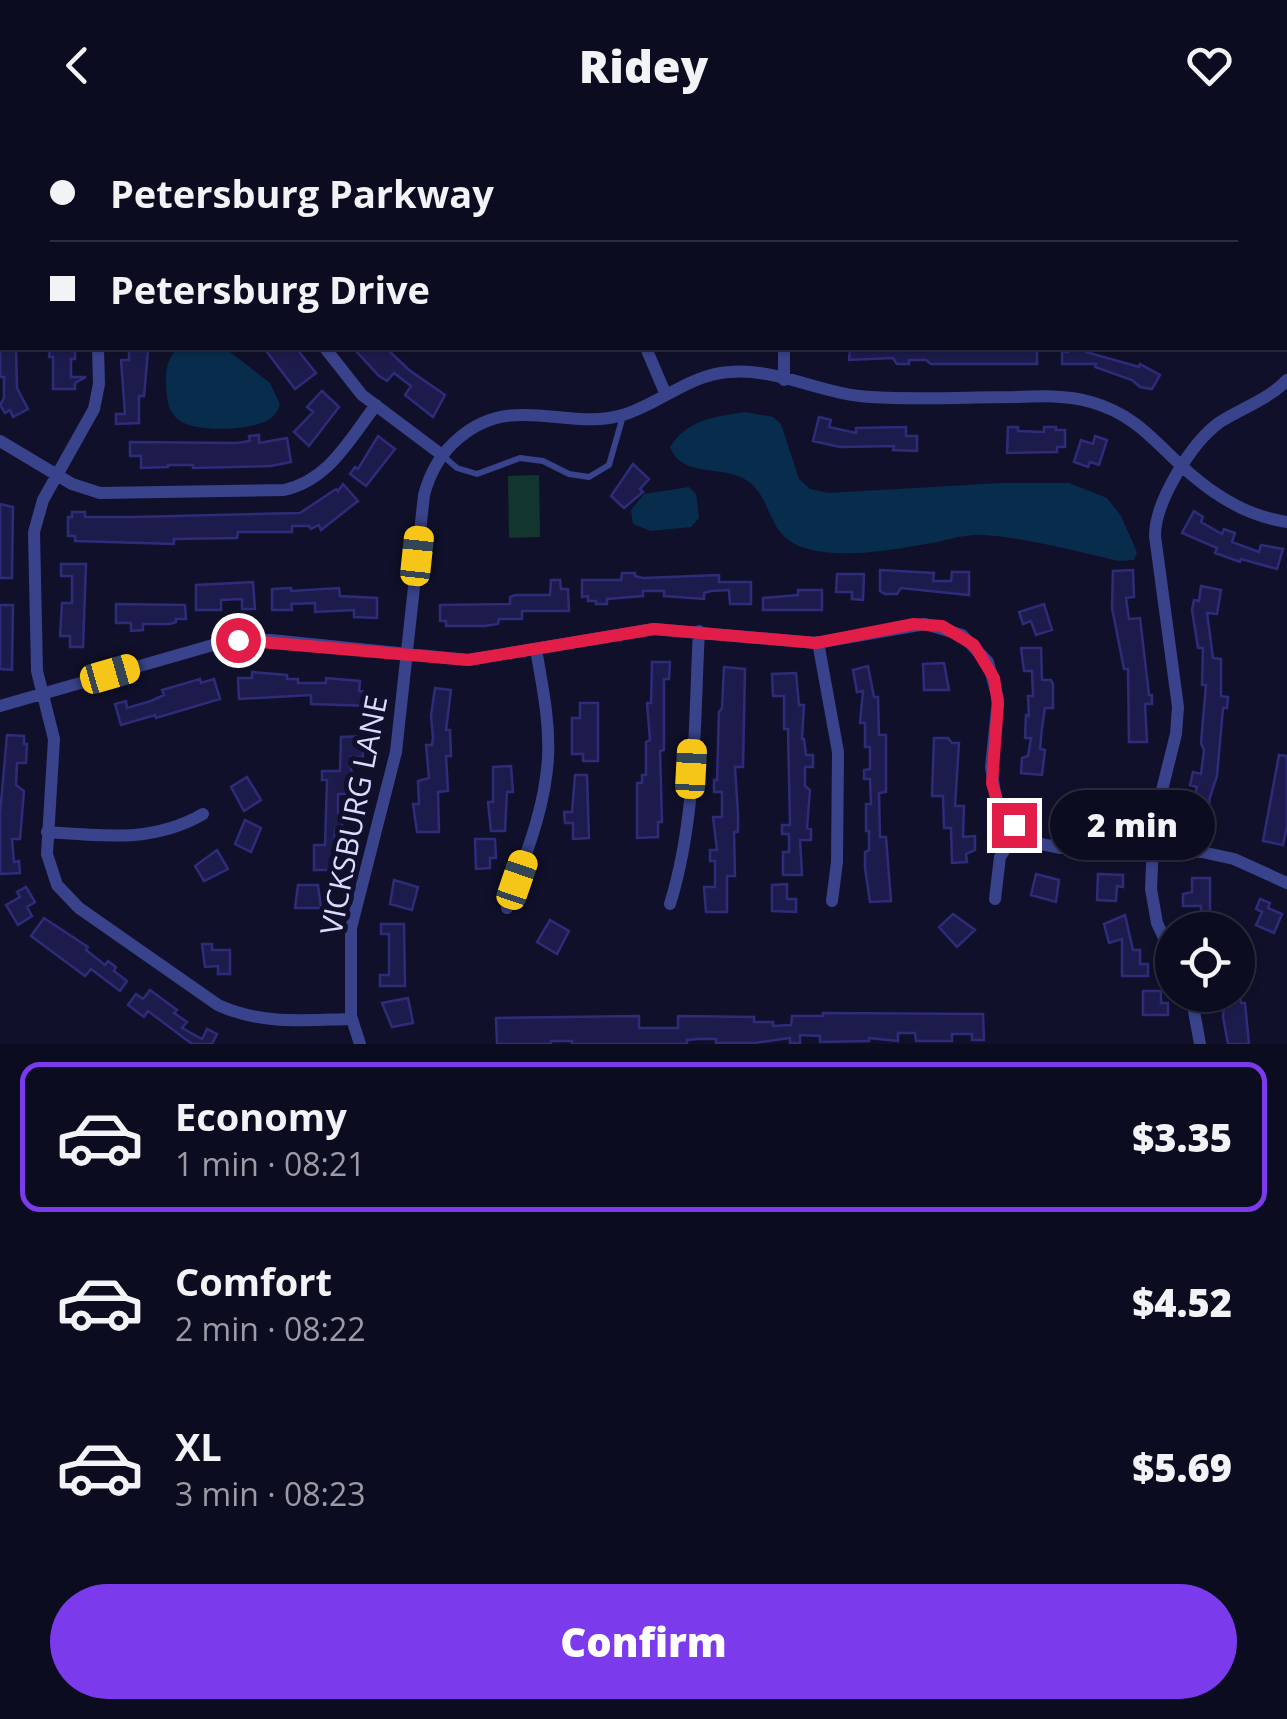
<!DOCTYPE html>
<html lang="en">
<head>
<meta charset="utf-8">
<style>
  body { margin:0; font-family:"Open Sans",sans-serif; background:#151529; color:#f1f3f6; height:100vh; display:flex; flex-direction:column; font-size:38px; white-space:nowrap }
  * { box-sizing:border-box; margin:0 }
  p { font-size:32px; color:#9a9ba5 }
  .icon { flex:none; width:55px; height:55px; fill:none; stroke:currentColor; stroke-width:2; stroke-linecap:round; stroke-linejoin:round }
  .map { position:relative; height:914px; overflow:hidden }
  .sheet { display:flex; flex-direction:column; background:#0c0c20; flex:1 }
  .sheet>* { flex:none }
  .banner { position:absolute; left:0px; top:0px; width:1288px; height:220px; box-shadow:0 2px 8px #0004,0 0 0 2px #2c2c3e; display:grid; align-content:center; height:220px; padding:0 50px; background:#0c0c20 }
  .tools { position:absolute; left:1155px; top:782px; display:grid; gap:20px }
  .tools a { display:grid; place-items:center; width:100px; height:100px; border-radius:50%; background:#0c0c20; box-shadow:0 2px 8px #0004,0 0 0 2px #2c2c3e; font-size:50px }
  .end { position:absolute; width:45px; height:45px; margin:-22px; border:12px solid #e11d48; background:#fff; box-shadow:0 0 0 5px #fff }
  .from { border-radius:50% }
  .bubble { position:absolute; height:70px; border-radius:35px; background:#0c0c20; box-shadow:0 2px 8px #0004,0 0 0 2px #2c2c3e; font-size:32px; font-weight:800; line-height:70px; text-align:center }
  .car { position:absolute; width:30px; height:60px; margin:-30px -15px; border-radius:12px; box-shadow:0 0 8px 2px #0007; background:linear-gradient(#f5c518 24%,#345 0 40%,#f5c518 0 76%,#345 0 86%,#f5c518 0) }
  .banner b { display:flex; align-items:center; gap:35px; height:95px; font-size:38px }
  .banner b+b { border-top:2px solid #2c2c3e }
  .banner i { width:25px; height:25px; background:#f1f3f6 }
  ul { padding:18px 0 0; list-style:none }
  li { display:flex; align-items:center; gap:30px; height:150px; margin:0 20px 15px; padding:0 30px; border:5px solid transparent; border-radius:20px }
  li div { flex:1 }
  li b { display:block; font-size:38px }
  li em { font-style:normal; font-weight:800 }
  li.current { border-color:#7c3aed }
  li>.icon { width:90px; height:90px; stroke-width:1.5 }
  .button { display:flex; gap:20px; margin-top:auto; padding:20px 50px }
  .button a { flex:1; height:115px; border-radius:60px; background:#7c3aed; color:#fff; font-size:40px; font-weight:800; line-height:115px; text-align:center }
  header { display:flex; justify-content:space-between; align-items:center; height:130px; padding:0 50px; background:#0c0c20; font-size:45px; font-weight:800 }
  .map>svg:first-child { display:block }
</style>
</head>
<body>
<header><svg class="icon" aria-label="back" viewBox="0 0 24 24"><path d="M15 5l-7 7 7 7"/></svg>Ridey<svg class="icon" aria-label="heart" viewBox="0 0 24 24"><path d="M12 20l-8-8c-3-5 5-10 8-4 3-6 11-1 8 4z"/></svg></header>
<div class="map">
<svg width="1287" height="914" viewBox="0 0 1287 914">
  <rect width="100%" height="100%" fill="#10102b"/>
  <path fill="#12352e" d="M539 345 540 407 509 408 508 346Z"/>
  <path fill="#082c4b" d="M178 218H225L270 253 280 275C279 278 274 287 271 288 255 301 195 303 179 290 167 281 167 268 166 254 165 240 168 228 178 218Z
    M745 282 773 287 781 294 799 349 810 359 828 363 1001 353H1069L1107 368 1121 386 1137 422 1134 430 1119 431C1074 421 1029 408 983 405 968 404 952 409 937 412 898 419 829 433 793 413 768 399 771 369 749 352 724 333 683 350 670 317 688 289 714 287 745 282Z
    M689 357 696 364 699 388 691 397 651 401 633 394 631 380 644 364Z"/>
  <path fill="#1d1b4c" stroke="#2e2c79" stroke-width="2.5" d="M0 218H16L17 258 28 279 13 287 10 280 5 283 0 275 4 268V247H0Z
    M50 218H75V229H71V247H86L75 253V259H53V227H49Z
    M264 218H296L316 243 295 259Z
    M361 218H386L409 240 445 265 433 287 405 265 411 256 394 243 387 251 379 246 357 222Z
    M850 218H975V220L1037 218V234H931L926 230H909V234H897L893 228 849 230Z
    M1068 218H1086V222L1139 237 1140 234 1160 245 1152 259 1140 257 1132 250 1095 237 1096 234H1062V222H1068Z
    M129 221H148L144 266H139V293L116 294V284H125L121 230H129Z
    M322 261 339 277 309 316 294 302 313 282 307 277Z
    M819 287 831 290 829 297 856 303V298L906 297V306H917V321L893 320 894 316 840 317 813 311Z
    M1008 297H1018V301L1044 302V297H1056V300H1065V317H1057V322L1007 323Z
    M259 305V313L287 308 291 332 271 336 193 338V335H168V337L141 338V326H130V312L237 313 250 311 249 306Z
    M378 306 395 319 366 356 350 344 355 337 358 339Z
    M1095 306 1107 310 1099 335 1090 332 1088 337 1074 332 1081 310 1093 314Z
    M633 334 649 349 640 359 643 362 624 378 611 366Z
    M343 354 358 371 321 400 319 395 311 399 309 396H292V402H238L237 408 174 409V414L75 411V406H68V387H72V382H85V387H134L300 383 336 359 338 361Z
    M0 374 13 377 12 448H0Z
    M1194 381 1203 387 1201 392 1222 404 1224 399 1235 403 1232 412 1259 422 1261 415 1283 419 1277 439 1241 429 1240 432 1215 423 1217 418 1182 403Z
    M61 434H86L83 517H70V506H60L62 473H72V446H61Z
    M880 440 934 443 933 451H951L952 442H969V465L901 458 897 464H885L880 461Z
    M1133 440 1134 467 1126 468 1129 489 1140 488 1149 565H1152V574H1145L1147 612H1129L1128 539H1124L1112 478 1113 441Z
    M622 443H635V446L643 448 719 445V452H751V474H730L729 460 711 461 704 463V469L664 466V461H643V466L607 469V474H596V471H588V466L582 467V450H621Z
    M837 444H864L863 470 852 469V462H836Z
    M551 450H560L561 459H568L569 481H522V489H499L498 494 485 496H446V491H440V475L510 474V467L515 465H550Z
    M253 452 255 479H242V469L221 470V480H196V455Z
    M1201 456 1221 460 1217 484 1207 483 1213 528 1221 529V566L1228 567 1227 578H1223L1217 646 1210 667 1206 696 1190 694 1191 686 1185 685 1186 674 1192 675 1197 657 1190 655 1193 642 1201 644 1204 620 1201 613 1206 555H1202L1203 518H1198L1192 480 1194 470 1199 471Z
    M291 458V461L339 458 340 466 377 468V488L354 487V480L315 482V473L291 474 292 480H272V459Z
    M798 460H822V480H763V468L798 465Z
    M116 474 185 475 186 489H176V492L170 494H143V500L131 501V493H116Z
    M1044 474 1052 500 1036 505 1031 491 1023 494 1019 482Z
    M0 475H13L12 540 0 539Z
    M1021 518H1041L1042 550H1051L1053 554V578H1045L1042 598 1040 619 1045 620 1042 645 1021 643 1022 628 1028 626 1031 608H1025L1026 585 1029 586 1028 566H1033L1032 541H1024Z
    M652 532H670L669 549H664V620L660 621 662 692H658V707L637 708V653H642V645H646V612L650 610 647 573H651Z
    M944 533 949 560H924L923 534Z
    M868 536 874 567H878L879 605H886V662L879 663 880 707H886L891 771 870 772 865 738V722L869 720V701H866V674H871L870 649H864V640L870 639V617H865V593H860L863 561 857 562 853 540Z
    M724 537 745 539 743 637H735L738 683V702H734L735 746H727V782H706L704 757H715V731H710V720H717L713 687H722V662H714V650H717L719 582 722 578Z
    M252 542 287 545V549H298V553H326V548L360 551 359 561 370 563 369 576 311 574V565L239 569 238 548H252Z
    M796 543 799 575H804L802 609H804L806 625H813V637H805V656L810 660 807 698 811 699V710H800L802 745H783V722H789V704H782V695H790L788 599H784V566H773L772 544Z
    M200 549 201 553 214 549 220 569 156 588 155 585 121 595 115 574 126 571 127 578 151 571 164 565 162 560Z
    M435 558 451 560 446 600H450L451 626H446L448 661 438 662 439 702H417L413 674H419L418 651 429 648 426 615H432L433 608 431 586Z
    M580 573H598V631H583V624H572V588H580Z
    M7 605 24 606V614H27L26 633H17L16 655 24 661 20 709H12L14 732 19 731 20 743 0 744V684Z
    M363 606V627H351V641L356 646 354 664H338V683L342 689V700H335L333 740H314V715H325L327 650H322V641H340L341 607Z
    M934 608H948L952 613H959L955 676H964L963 707 975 706V720L966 724 967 732 952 733 951 698H944L943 666H932Z
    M1279 625 1287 626V696L1283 715 1263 711Z
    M511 636 513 662H507L505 701H491L488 672H493V637Z
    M575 645H587L589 708 573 709V693H565L564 682H572Z
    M247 647 261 670 244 681 231 657Z
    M1093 671 1116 674 1119 693H1092Z
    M245 690 261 698 251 722 235 714Z
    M475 709H495L496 728H490V738L476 739Z
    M217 720 228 739 204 751 195 736Z
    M1036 744 1059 750 1056 772 1031 765Z
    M1098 744 1123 745V757L1117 756 1116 771 1097 770Z
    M1192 748H1210V784H1219V800H1201V776H1183V764L1192 762Z
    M394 750 418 757 412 780 390 774Z
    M787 754V769H796V782L772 781V755Z
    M298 755H318L321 778H295Z
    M26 757 35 772 27 777 32 786 18 795 6 775 20 767 17 762Z
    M1260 769 1270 773 1268 778 1282 784 1274 803 1256 795 1262 782 1256 779Z
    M953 784 975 800 957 817 939 797Z
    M1125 785 1133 820H1140V834H1148V846H1122V809L1109 813 1104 794Z
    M44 788 88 817 86 820 105 835 108 831 116 837 114 841 127 851 120 861 91 839 85 846 31 806Z
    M550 790 569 801 557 824 537 812Z
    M381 794H404L405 856H380V845H389V804H381Z
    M202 814H212V820H230V844H218V836L205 837Z
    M150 860 177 880 174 883 187 892 182 898 202 909 207 899 217 904 212 914H192L148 881 144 887 128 875 136 864 143 869Z
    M1143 861H1161V873H1168V885H1143Z
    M1225 865H1240L1241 873H1245L1249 914H1228L1223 887Z
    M408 868 413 893 392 897 382 873Z
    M823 883 983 884 984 910H972V904H952V911H916L915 903H898V911L869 908V911L820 912V906L800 905V913H790V908L754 913H716V909H698L687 910V914H572V911H551V914H497L496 888 639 886V898H678V886L754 887V892H773V896L791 895 792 886H823Z"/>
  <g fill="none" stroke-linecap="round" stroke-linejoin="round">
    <path stroke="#39438b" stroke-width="6" d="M442 325 457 338 477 344 520 328 543 331 569 344 589 347 609 335 623 286"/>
    <path stroke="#39438b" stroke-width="12" d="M174 0 178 2
      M547 0 550 2
      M782 0V2
      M999 0 1007 2
      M1247 0 1252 2
      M100 2 101 0
      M442 2V0
      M913 2 925 0
      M1285 20 1287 21
      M1285 186 1287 187
      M98 218 99 254 94 279 43 370 34 402 37 541 54 609 47 724 57 755 79 778 218 875C261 895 305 890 352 889
      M325 218 362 265 442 325
      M646 218 666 265
      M784 218V250
      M0 311 72 354 100 363 284 360C329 350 349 310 376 275
      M818 512 838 622 837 732 832 771
      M0 576 227 511 271 510 468 530 654 499 816 513 925 494 962 505 988 532 998 569 991 637 996 669 1010 692 1022 703 1041 714 1061 718 1202 722 1234 729 1287 753
      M47 702C103 706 153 713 203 684
      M995 769 1000 727 1018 700
      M670 774C697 687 694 592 699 501
      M507 778C524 729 545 680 548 628 550 591 542 555 536 519
      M1172 825 1157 793 1151 759 1154 692 1176 604 1178 577 1155 406C1155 371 1192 312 1220 292 1242 278 1269 269 1287 250
      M1191 865 1200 914
      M360 914 351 886V798L396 622 424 365C430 342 441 323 459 308 514 261 568 303 626 284 662 272 691 244 730 242 778 238 824 265 871 267 919 270 968 267 1015 267 1041 266 1066 265 1091 272 1140 286 1157 316 1193 346 1220 369 1252 387 1287 392"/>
  </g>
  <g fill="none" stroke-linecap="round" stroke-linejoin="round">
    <path stroke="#e11d48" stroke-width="12" d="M238 510 468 530 654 499 816 513 914 494 942 496 974 515 994 548 998 574 992 653 998 674 1014 695"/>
  </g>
  <g text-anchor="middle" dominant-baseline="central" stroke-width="10" stroke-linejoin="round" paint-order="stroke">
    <g font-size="30" fill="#d9dbff" stroke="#10102b">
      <text transform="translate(353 685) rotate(-79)">VICKSBURG LANE</text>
    </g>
  </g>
</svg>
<div class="tools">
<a><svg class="icon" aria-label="locate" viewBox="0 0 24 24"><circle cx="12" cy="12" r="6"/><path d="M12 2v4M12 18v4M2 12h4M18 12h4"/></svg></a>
</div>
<i class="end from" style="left:238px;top:510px"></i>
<i class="end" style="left:1014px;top:695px"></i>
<div class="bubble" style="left:1050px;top:660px;width:165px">2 min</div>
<i class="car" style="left:417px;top:426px;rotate:6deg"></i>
<i class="car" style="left:110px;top:544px;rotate:74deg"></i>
<i class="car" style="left:691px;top:639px;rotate:3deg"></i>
<i class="car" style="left:517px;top:750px;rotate:19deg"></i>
<div class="banner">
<b><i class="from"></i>Petersburg Parkway</b>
<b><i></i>Petersburg Drive</b>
</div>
</div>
<section class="sheet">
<ul>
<li class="current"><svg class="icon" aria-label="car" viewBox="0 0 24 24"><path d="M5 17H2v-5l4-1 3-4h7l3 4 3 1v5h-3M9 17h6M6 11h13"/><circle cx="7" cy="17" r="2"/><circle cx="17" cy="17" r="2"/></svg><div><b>Economy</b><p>1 min · 08:21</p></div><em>$3.35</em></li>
<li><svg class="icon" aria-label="car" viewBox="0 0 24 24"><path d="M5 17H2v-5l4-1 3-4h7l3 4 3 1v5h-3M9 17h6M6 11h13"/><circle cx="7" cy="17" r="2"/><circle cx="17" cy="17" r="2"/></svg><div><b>Comfort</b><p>2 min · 08:22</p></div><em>$4.52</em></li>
<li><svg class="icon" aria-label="car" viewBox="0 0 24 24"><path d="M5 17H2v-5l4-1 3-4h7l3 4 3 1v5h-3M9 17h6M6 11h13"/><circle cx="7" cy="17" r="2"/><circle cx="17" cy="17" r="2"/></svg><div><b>XL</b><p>3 min · 08:23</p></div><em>$5.69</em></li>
</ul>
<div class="button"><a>Confirm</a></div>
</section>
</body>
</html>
